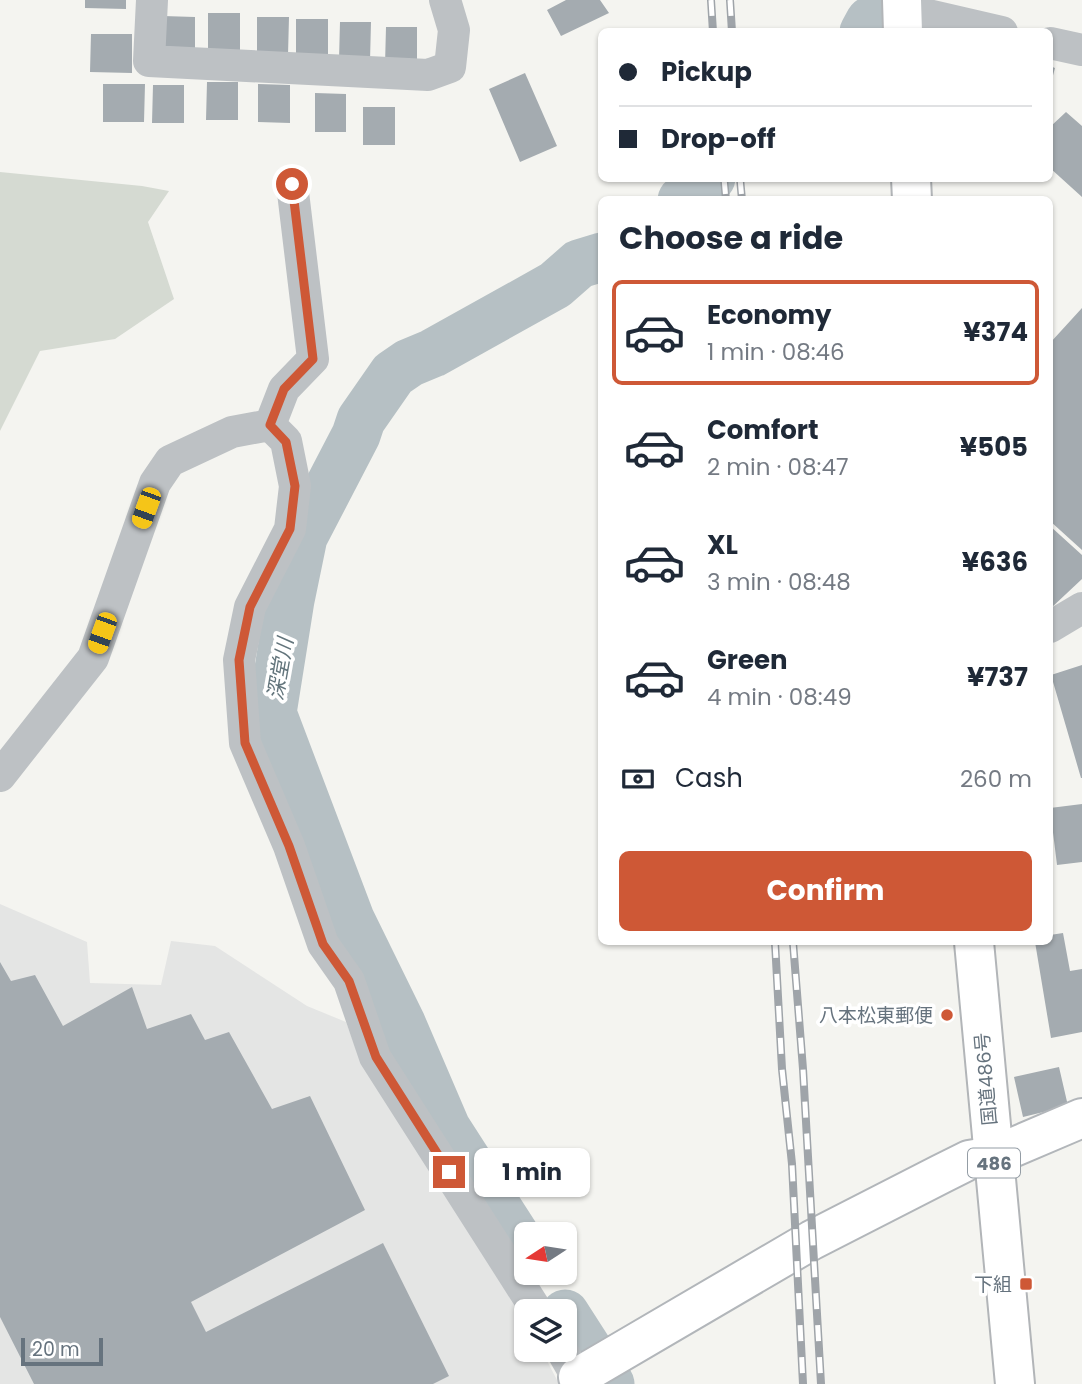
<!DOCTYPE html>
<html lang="en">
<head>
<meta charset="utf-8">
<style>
  body { margin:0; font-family:Poppins,"Noto Sans JP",sans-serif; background:#f6f6f7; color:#1f2937; height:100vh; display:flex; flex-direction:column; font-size:26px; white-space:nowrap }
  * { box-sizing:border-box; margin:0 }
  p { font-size:23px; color:#747a83 }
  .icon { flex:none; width:38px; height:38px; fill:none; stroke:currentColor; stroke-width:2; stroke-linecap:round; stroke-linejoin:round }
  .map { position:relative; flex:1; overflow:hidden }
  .panel { position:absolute; left:598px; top:196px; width:455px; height:749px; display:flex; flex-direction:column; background:#fff; border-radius:10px; box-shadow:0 2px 5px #0004 }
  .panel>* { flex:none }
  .top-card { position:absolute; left:598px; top:28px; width:455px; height:154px; border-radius:10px; box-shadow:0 2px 5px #0004; display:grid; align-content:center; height:154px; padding:0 21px; background:#fff }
  .needle { width:46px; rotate:258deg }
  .controls { position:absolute; left:514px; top:1222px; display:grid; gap:14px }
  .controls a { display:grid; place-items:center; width:63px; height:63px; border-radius:10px; background:#fff; box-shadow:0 2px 5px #0004; font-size:35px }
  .scale { position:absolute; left:21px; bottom:18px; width:82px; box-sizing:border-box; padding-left:7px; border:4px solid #66737e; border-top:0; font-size:19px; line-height:24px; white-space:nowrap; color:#66737e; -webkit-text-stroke:5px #fff; paint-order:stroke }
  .end { position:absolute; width:32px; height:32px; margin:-16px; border:9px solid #ce5836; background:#fff; box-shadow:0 0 0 4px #fff }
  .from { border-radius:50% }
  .bubble { position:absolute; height:49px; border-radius:10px; background:#fff; box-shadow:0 2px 5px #0004; font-size:23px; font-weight:700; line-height:49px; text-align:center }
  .car { position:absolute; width:21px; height:42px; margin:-21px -10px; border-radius:9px; box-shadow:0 0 5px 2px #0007; background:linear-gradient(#f5c518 24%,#345 0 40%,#f5c518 0 76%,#345 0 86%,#f5c518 0) }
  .top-card b { display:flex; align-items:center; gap:24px; height:66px; font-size:26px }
  .top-card b+b { border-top:2px solid #e0e1e3 }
  .top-card i { width:18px; height:18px; background:#1f2937 }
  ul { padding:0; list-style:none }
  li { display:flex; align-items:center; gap:21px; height:105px; margin:0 14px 10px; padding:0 7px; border:4px solid transparent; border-radius:10px }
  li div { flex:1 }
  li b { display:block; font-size:26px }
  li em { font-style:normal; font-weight:700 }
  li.on { border-color:#ce5836 }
  li>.icon { width:63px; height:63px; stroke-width:1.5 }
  h2 { padding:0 21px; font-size:32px; line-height:84px }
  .pay { display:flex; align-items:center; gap:18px; height:77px; padding:0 21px; font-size:26px }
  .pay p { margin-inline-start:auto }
  .cta { display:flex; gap:14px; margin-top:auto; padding:14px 21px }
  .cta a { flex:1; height:80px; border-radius:10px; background:#ce5836; color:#fff; font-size:28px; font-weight:700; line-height:80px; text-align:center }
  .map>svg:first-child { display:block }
</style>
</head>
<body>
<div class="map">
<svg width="1082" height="1384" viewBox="0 0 1082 1384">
  <rect width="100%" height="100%" fill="#f4f4f0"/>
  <path fill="#e4e5e4" d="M0 904 87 942 90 983 161 985 171 941 215 946 307 1006 346 1022 357 1052 527 1322V1349H541L559 1384H0Z"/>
  <path fill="#d5dad2" d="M0 172 142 186 169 191 148 222 174 299 115 339 40 351 0 431Z"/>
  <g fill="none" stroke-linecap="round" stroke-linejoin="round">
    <path stroke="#b6c0c4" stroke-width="49" d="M864 32 870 21
      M682 200 711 178
      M527 1254 446 1128 401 1023 350 919 272 713 290 600 303 537 356 435 361 420 393 374 409 363 433 353 555 285 579 264 602 257
      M565 1314 610 1384"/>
  </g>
  <path fill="#a4abb0" d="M85 0H126V9L85 8Z
    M566 0H600L609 13 561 36 547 10Z
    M208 13H240V52L208 51Z
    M163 16 195 17V55L163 54Z
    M257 17H289L288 55H257Z
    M296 19H328V57H296Z
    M340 22H371L370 61 339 60Z
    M386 27H417V66L385 65Z
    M91 34H132V73L90 72Z
    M1050 66 1055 68 1051 83H1050Z
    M525 73 557 146 520 162 489 89Z
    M207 82H238V120H206Z
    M103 84H145L144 122H103Z
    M258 84 290 85V123L258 122Z
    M153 85H184V123H152Z
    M315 93 346 94V132H315Z
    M363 107H395V145H363Z
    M1066 112 1082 126V197L1050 168V127Z
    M1082 308V550L1050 521V343Z
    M1050 526 1082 555V579L1050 609Z
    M1082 665V778H1081L1051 675Z
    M1082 804V862L1057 865 1050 808Z
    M1063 933 1070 971 1082 969V1032L1051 1038 1035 942H1050V935Z
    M0 962 11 981 35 975 63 1026 132 987 147 1029 191 1014 205 1040 229 1032 272 1109 310 1096 365 1210 191 1302 206 1332 383 1243 449 1376 433 1384H34L0 1317Z
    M1059 1067 1068 1106 1023 1117 1014 1077Z"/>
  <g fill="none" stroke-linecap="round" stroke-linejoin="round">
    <defs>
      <path id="secondary" d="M578 1377 812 1240 941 1174 969 1160 993 1156 1082 1118"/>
      <path id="highway" d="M902 0 903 32
        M911 178 912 200
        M974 942 1015 1384"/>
    </defs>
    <use href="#secondary" stroke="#b2b6ba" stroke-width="42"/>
    <use href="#highway" stroke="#b2b5b8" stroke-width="42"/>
    <path stroke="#bdc1c4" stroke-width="32" d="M152 0 149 61 428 75 450 67 454 30 445 0
      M902 9 1002 32
      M1050 43 1082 50
      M270 425 286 441 295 486 290 529 250 607 239 660 245 743 289 846 323 944 349 981 375 1057 537 1311
      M270 425 284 389 313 359 292 184
      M1050 627 1082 608
      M0 776 93 658 155 483 170 461 232 432 270 425
      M561 1349 581 1384"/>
    <use href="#secondary" stroke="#fff" stroke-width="38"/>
    <use href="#highway" stroke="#fff" stroke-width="38"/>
    <defs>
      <path id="rail" d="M711 0 713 32
        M730 0 732 32
        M724 178 726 200
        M740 178 742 200
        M775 942 782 1069 792 1164 803 1384
        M793 942 803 1069 821 1384"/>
    </defs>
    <use href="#rail" stroke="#9fa4a9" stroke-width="8"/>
    <use href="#rail" stroke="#fff" stroke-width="5" stroke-dasharray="16" stroke-linecap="butt"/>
  </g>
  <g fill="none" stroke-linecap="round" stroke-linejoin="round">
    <path stroke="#ce5836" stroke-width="9" d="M292 184 313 359 284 389 270 425 286 442 295 486 290 529 250 607 239 660 245 743 289 846 323 944 349 981 376 1057 449 1172"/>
  </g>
  <g fill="#ce5836" stroke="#fff" stroke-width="2.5">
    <circle cx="947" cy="1015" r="7"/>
    <rect x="1019" y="1277" width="14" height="14" rx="3.5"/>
  </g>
  <g text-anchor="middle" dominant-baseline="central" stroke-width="7" stroke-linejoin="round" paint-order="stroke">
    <rect fill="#fff" stroke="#949da5" stroke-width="2" x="968" y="1148.5" width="52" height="29" rx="5"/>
    <g font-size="18" font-weight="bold" fill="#66737e">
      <text x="994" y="1163">486</text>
    </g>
    <g font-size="19" fill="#66737e" stroke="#fff" text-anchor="end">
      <text x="933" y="1015">八本松東郵便</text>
      <text x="1012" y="1284">下組</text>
    </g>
    <g font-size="19" fill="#66737e" stroke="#fff">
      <text transform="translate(986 1079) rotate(-95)">国道486号</text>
    </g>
    <g font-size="21" font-style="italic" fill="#62747b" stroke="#fff">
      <text transform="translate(280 669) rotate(-80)">深堂川</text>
    </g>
  </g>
</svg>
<div class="controls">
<a><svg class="needle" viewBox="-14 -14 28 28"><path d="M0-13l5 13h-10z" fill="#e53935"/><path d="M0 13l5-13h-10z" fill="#747a83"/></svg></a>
<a><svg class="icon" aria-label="layers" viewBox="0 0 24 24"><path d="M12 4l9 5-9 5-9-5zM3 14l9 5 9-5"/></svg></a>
</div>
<div class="scale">20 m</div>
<i class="end from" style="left:292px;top:184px"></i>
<i class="end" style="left:449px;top:1172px"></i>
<div class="bubble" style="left:474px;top:1148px;width:116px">1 min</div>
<i class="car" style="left:146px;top:508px;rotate:200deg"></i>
<i class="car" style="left:102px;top:633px;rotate:200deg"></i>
<div class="top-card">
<b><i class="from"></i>Pickup</b>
<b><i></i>Drop-off</b>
</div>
<section class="panel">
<h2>Choose a ride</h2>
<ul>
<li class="on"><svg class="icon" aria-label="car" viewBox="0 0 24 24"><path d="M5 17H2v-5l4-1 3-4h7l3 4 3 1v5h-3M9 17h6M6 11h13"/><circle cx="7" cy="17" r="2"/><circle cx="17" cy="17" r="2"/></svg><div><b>Economy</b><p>1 min · 08:46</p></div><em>¥374</em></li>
<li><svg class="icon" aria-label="car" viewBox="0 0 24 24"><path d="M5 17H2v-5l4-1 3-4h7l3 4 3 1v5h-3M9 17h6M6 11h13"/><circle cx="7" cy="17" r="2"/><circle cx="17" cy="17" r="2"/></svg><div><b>Comfort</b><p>2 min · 08:47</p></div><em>¥505</em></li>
<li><svg class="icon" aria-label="car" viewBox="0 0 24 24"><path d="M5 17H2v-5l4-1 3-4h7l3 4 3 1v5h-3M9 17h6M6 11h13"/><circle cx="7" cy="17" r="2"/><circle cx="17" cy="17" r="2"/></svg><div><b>XL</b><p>3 min · 08:48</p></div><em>¥636</em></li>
<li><svg class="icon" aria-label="car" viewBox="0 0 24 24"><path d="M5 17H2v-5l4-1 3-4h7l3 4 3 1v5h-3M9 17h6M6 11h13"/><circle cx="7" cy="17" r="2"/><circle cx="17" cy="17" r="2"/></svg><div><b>Green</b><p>4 min · 08:49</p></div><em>¥737</em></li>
</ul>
<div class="pay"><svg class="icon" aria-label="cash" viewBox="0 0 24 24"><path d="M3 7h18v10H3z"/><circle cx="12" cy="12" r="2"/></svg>Cash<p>260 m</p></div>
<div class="cta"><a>Confirm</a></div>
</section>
</div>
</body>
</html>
